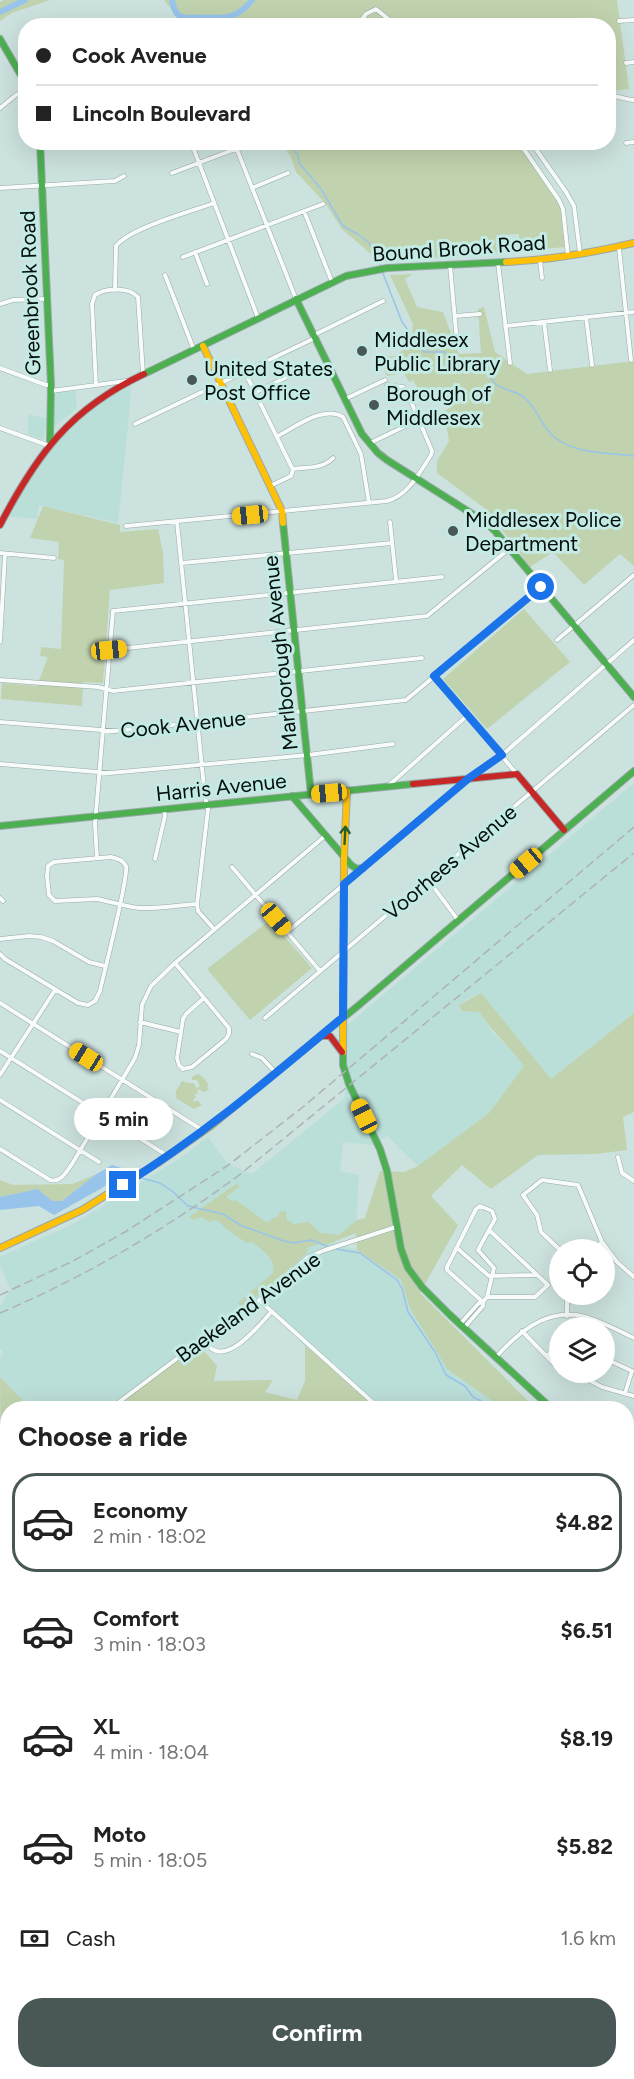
<!DOCTYPE html>
<html lang="en">
<head>
<meta charset="utf-8">
<style>
  body { margin:0; font-family:Figtree,sans-serif; background:#f2f2f2; color:#222; height:100vh; display:flex; flex-direction:column; font-size:22px; white-space:nowrap }
  * { box-sizing:border-box; margin:0 }
  p { font-size:20px; color:#767676 }
  .icon { flex:none; width:33px; height:33px; fill:none; stroke:currentColor; stroke-width:2; stroke-linecap:round; stroke-linejoin:round }
  .map { position:relative; flex:1; overflow:hidden }
  .side { position:absolute; left:0px; top:1401px; width:634px; height:678px; display:flex; flex-direction:column; background:#fff; border-radius:24px 24px 0 0; box-shadow:0 6px 24px #0002 }
  .side>* { flex:none }
  .hud { position:absolute; left:18px; top:18px; width:598px; height:132px; border-radius:24px; box-shadow:0 6px 24px #0002; display:grid; align-content:center; height:132px; padding:0 18px; background:#fff }
  .controls { position:absolute; left:549px; top:1239px; display:grid; gap:12px }
  .controls a { display:grid; place-items:center; width:66px; height:66px; border-radius:50%; background:#fff; box-shadow:0 6px 24px #0002; font-size:30px }
  .end { position:absolute; width:27px; height:27px; margin:-14px; border:8px solid #1a73e8; background:#fff; box-shadow:0 0 0 3px #fff }
  .from { border-radius:50% }
  .bubble { position:absolute; height:42px; border-radius:21px; background:#fff; box-shadow:0 6px 24px #0002; font-size:20px; font-weight:700; line-height:42px; text-align:center }
  .car { position:absolute; width:18px; height:36px; margin:-18px -9px; border-radius:8px; box-shadow:0 0 4px 2px #0007; background:linear-gradient(#f5c518 24%,#345 0 40%,#f5c518 0 76%,#345 0 86%,#f5c518 0) }
  .hud b { display:flex; align-items:center; gap:21px; height:57px; font-size:22px }
  .hud b+b { border-top:2px solid #e0e0e0 }
  .hud i { width:15px; height:15px; background:#222 }
  ul { padding:0; list-style:none }
  li { display:flex; align-items:center; gap:18px; height:99px; margin:0 12px 9px; padding:0 6px; border:3px solid transparent; border-radius:24px }
  li div { flex:1 }
  li b { display:block; font-size:22px }
  li em { font-style:normal; font-weight:700 }
  li.current { border-color:#495856 }
  li>.icon { width:54px; height:54px; stroke-width:1.5 }
  h2 { padding:0 18px; font-size:27px; line-height:72px }
  .pay { display:flex; align-items:center; gap:15px; height:66px; padding:0 18px; font-size:22px }
  .pay p { margin-inline-start:auto }
  .cta { display:flex; gap:12px; margin-top:auto; padding:12px 18px }
  .cta a { flex:1; height:69px; border-radius:24px; background:#495856; color:#fff; font-size:24px; font-weight:700; line-height:69px; text-align:center }
  .map>svg:first-child { display:block }
</style>
</head>
<body>
<div class="map">
<svg width="634" height="2079" viewBox="0 0 634 2079">
  <rect width="100%" height="100%" fill="#cce2de"/>
  <path fill="#baded8" d="M130 386 131 389 129 415 118 523 39 505 37 519 8 516 45 456 60 439 95 406Z
    M75 390 77 408 54 427 55 393Z
    M28 414 47 419 43 440 28 434Z
    M634 783V1013L551 1079 480 993 459 1004 462 1011 479 1012 492 1032 513 1052 524 1066 489 1113 418 1166 387 1136 374 1145 343 1142 340 1171 359 1175 356 1224 338 1237 335 1243 357 1250 401 1280 410 1308 447 1369 497 1404V1408H378L349 1380 305 1346 259 1301 198 1345 203 1350 158 1370 112 1408H30L0 1377V1358L4 1353 0 1349V1306L10 1289 0 1264V1257L75 1223 180 1158 208 1137 228 1164 252 1174 345 1098V1027Z
    M7 1499V1744L3 1738 0 1739V1502Z
    M7 1818V1883L0 1888V1823Z"/>
  <path fill="#c0d3ae" d="M4 0H50L12 13 0 21V2Z
    M164 0H617L629 89 609 91V26L184 25Z
    M280 143H518L560 206 565 247 520 251 519 234 500 235V253L375 262 372 255 341 228 326 204 296 172 290 155Z
    M413 274 405 279 417 307 443 312 459 354 481 353 478 309 484 307 495 352 527 374 634 361V566L620 554 584 585 553 552 530 567 487 510 437 473V461L449 441 444 411 451 407 445 393 425 401 413 380 409 382 404 373 387 376 381 362 384 356H396L411 342 413 324 390 275Z
    M43 506 120 525V532L158 529 163 553 164 583 110 590 103 683 83 682 82 706 1 699 2 683 37 686 48 657 40 656 41 647 61 649 64 560 58 559 59 542 30 538Z
    M524 609 570 662 487 729 443 679Z
    M270 920 312 968 250 1020 207 969Z
    M481 993 551 1079 634 1013V1112L623 1117 627 1150 596 1154 538 1155 491 1189 462 1165 431 1196 458 1225 420 1293 535 1408H497V1404L447 1369 410 1308 401 1280 357 1250 356 1233 323 1246 319 1244 307 1248 308 1252 280 1278 242 1308 238 1303 273 1273C276 1258 262 1250 252 1242L247 1243C236 1236 226 1229 217 1220L209 1222 202 1217 194 1220 189 1217 236 1184 240 1186 226 1197 231 1201 236 1200 267 1223 273 1218H276L280 1212 286 1211 287 1220 294 1224 308 1222 321 1233 339 1235 357 1220 365 1218 380 1171 404 1172 418 1166 489 1113 524 1066C510 1047 492 1032 479 1012L462 1011 459 1005Z
    M198 1074 203 1077 209 1085 207 1086 209 1090 203 1092 200 1089 197 1090 198 1093 194 1095 196 1097 193 1100 195 1102 197 1100 202 1105 194 1109 176 1098V1091L182 1081 187 1083H193L197 1088 200 1086 197 1080H192V1077Z
    M95 1175 62 1201 52 1202 37 1190 0 1197V1180L13 1185 72 1184Z
    M305 1346 349 1380 378 1408H112L158 1370 203 1350 217 1366 214 1381 273 1380 265 1392 297 1400 305 1381Z
    M0 1377 30 1408H8L7 1467 1 1470Z
    M627 1429H634V1640L627 1634Z
    M5 1748 7 1818 0 1823V1752Z
    M7 1939V1992L0 1989V1943Z
    M634 2020V2079H467L459 2075 454 2079H406L418 2072H627V2023Z
    M129 2072H217L223 2079H119Z"/>
  <path fill="#98c4eb" d="M112 1165 132 1171 54 1215 39 1206 0 1210V1197L38 1189 52 1201H62L95 1175Z"/>
  <g fill="none" stroke-linecap="round" stroke-linejoin="round">
    <path stroke="#98c4eb" stroke-width="1.5" d="M210 18 211 26
      M287 142 298 155 299 163 321 189 343 226 359 235 369 243 376 254 381 266
      M382 271 402 322 424 352H445L450 364C461 368 472 362 482 368 489 372 491 381 497 385 507 392 517 390 526 399 537 409 542 427 553 436 576 455 607 452 634 456
      M138 1177 160 1183 172 1191 188 1206 223 1214 242 1226 284 1241 293 1243 311 1240 329 1247
      M336 1249 360 1253 397 1280 402 1288 408 1312 435 1352 446 1375 465 1386 473 1397 495 1408
      M627 1625 634 1631"/>
    <path stroke="#98c4eb" stroke-width="6" d="M172 0C174 9 175 15 184 18 212 15 233 26 252 0
      M0 12 25 0"/>
    <defs>
      <path id="street" d="M619 21 634 20
        M357 26 366 14 376 9 397 26
        M626 63 634 62
        M609 96C619 95 624 100 634 100
        M0 108 16 95 26 90
        M191 142 258 318
        M234 142 296 299
        M519 142 559 200 563 209 568 256
        M531 142 566 192 574 206 580 253
        M626 143 634 142
        M172 173 254 142
        M0 188 115 181 124 176
        M252 188 288 173
        M304 211 332 282
        M619 248 631 360
        M195 252 207 284
        M183 257 323 204
        M540 260 542 278
        M498 263 510 363
        M450 265 457 342
        M165 275 194 350
        M115 290 116 246C130 228 190 212 214 203
        M0 304 13 300 47 299
        M455 316 480 314
        M586 317 592 365
        M544 322 550 370
        M505 326 634 312
        M314 335 383 301
        M0 368 46 385H51
        M245 372 293 470 291 476 270 486
        M96 385 92 304 95 295C106 288 129 287 138 297L143 374
        M51 391 126 381
        M256 392 297 372H310
        M345 399 385 380
        M135 424 315 338
        M0 428 47 445
        M278 436C295 427 323 405 343 417L361 454 369 503
        M370 443 418 420
        M293 469C306 467 323 469 333 458
        M177 522 205 797 208 809 197 904 198 911 214 929
        M390 522 396 580
        M126 526 387 501C408 496 420 472 431 455L432 451 407 392 403 387 387 385
        M0 553 54 558
        M182 563 392 543
        M557 640 634 575
        M0 642 5 554
        M109 650 427 616 509 549
        M434 676 516 773
        M0 680 98 687 113 691 422 658
        M0 722 114 731 406 700 541 587
        M0 764 110 773 308 755 393 744
        M388 786 468 715
        M97 858 95 824 113 611 442 577
        M155 859 165 816 164 810
        M232 867 320 971
        M429 881 458 920
        M0 898 3 901
        M287 932 420 821 469 778 502 755 634 640
        M0 939 29 936 41 937 53 941 89 962 105 966
        M0 954 5 959 78 1003 88 1005 95 1001 100 991C104 972 129 877 126 866 123 860 117 858 111 857L54 862 48 866 47 876 49 895 55 901 97 899C111 902 125 906 139 908 158 909 178 905 197 904
        M175 963 229 1028V1034L226 1039 192 1067 183 1069 179 1065 177 1058 183 1019 186 1014 204 998
        M0 1003 204 1131
        M265 1018 634 705
        M140 1022 181 1032
        M0 1051 168 1156
        M252 1054 262 1058 276 1073
        M0 1075 55 990
        M0 1100 99 1162
        M0 1149 50 1180C61 1183 66 1172 72 1164L135 1058 139 1045 142 1005 151 986 175 963 325 836
        M618 1157 622 1173 634 1181
        M480 1206 492 1211 495 1219 478 1250 494 1268 487 1297 483 1302 447 1270V1267L476 1209Z
        M457 1248 489 1276 536 1275
        M560 1250 541 1232 537 1215 523 1195 542 1180 578 1185 602 1242 617 1262 634 1277
        M594 1250 602 1242
        M487 1297H535L548 1285 489 1230
        M259 1300 379 1408
        M567 1316V1294
        M460 1324 479 1303 483 1302V1306L464 1328
        M522 1331 560 1370
        M203 1339C205 1342 208 1347 212 1349 231 1362 261 1323 272 1311
        M546 1356 560 1347
        M496 1357C522 1328 554 1303 595 1320 608 1325 621 1332 634 1338
        M604 1358 632 1371 625 1393
        M567 1372 583 1377 602 1387 634 1396
        M111 1408 203 1339 257 1302 308 1257 325 1250 396 1227
        M0 1445 8 1444
        M0 1488 8 1485
        M627 1682 634 1687
        M627 1736 634 1741
        M627 1808 634 1813
        M627 1882 634 1877
        M0 1932 8 1929
        M627 1991 634 2001
        M0 2037 8 2047
        M25 2072 40 2079
        M310 2072 316 2079
        M80 2079 84 2072
        M299 2079 308 2072
        M334 2079 342 2072
        M551 2079 561 2072"/>
      <path id="fast" d="M0 39 26 84
        M40 142 51 385 50 441
        M296 299 362 434 378 453 387 460 485 522 494 530 634 697
        M144 374 346 276 387 268 506 262
        M283 523 311 794
        M292 796 351 865 357 869 363 868
        M0 826 413 784
        M343 1052V1065L349 1084 380 1149 387 1171 401 1249 408 1268 422 1287 450 1315 551 1408
        M279 1070 359 1005 634 771"/>
      <path id="slow" d="M506 262C549 260 592 253 634 243
        M203 346 282 511 283 523
        M343 1052 344 858 347 791
        M0 1248 82 1210 161 1161 211 1126 279 1070
        M627 1547 634 1552"/>
      <path id="jam" d="M0 525C37 454 70 409 144 374
        M413 784 517 774 564 830
        M322 1036H330L342 1052"/>
    </defs>
    <use href="#street" stroke="#98a9a6" stroke-width="5"/>
    <use href="#fast" stroke="#98a9a6" stroke-width="8"/>
    <use href="#slow" stroke="#98a9a6" stroke-width="8"/>
    <use href="#jam" stroke="#98a9a6" stroke-width="8"/>
    <use href="#street" stroke="#f7fbfa" stroke-width="4"/>
    <use href="#fast" stroke="#4caf50" stroke-width="6"/>
    <use href="#slow" stroke="#ffc107" stroke-width="6"/>
    <use href="#jam" stroke="#c62828" stroke-width="6"/>
    <path stroke="#aeb3b3" stroke-width="1.5" stroke-dasharray="9 4.5" stroke-linecap="butt" d="M0 1295 73 1261 125 1232 227 1166 303 1107 634 827
      M0 1313C85 1277 164 1230 238 1176L634 853
      M627 1442 634 1441
      M0 1454H8
      M0 1637 8 1631"/>
  </g>
  <defs><path id="oneway-shaft" d="M-6 0H5M1.5-3L5.5 0L1.5 3" fill="none" stroke-width="1.6" stroke-linecap="round" stroke-linejoin="round" transform="scale(1.5)"/></defs>
  <use stroke="#285e2e" href="#oneway-shaft" transform="translate(345 835) rotate(-87)"/>
  <g fill="none" stroke-linecap="round" stroke-linejoin="round">
    <path stroke="#1a73e8" stroke-width="8" d="M123 1185C204 1135 270 1078 343 1017L344 884 469 778 502 755 434 676 541 587"/>
  </g>
  <g fill="#495856" stroke="#c4eae4" stroke-width="2">
    <circle cx="362" cy="351" r="6"/>
    <circle cx="192" cy="380" r="6"/>
    <circle cx="374" cy="405" r="6"/>
    <circle cx="453" cy="531" r="6"/>
  </g>
  <g text-anchor="middle" dominant-baseline="central" stroke-width="6" stroke-linejoin="round" paint-order="stroke">
    <g font-size="21" fill="#030e0d" stroke="#c4eae4">
      <text transform="translate(459 248) rotate(-4)">Bound Brook Road</text>
      <text transform="translate(30 293) rotate(-92)">Greenbrook Road</text>
      <text transform="translate(280 653) rotate(-96)">Marlborough Avenue</text>
      <text transform="translate(183 724) rotate(-6)">Cook Avenue</text>
      <text transform="translate(221 787) rotate(-6)">Harris Avenue</text>
      <text transform="translate(450 862) rotate(-40)">Voorhees Avenue</text>
      <text transform="translate(248 1307) rotate(-36)">Baekeland Avenue</text>
    </g>
    <g font-size="21" fill="#030e0d" stroke="#c4eae4" text-anchor="start">
      <text x="374" y="339">Middlesex<tspan x="374" dy="24">Public Library</tspan></text>
      <text x="204" y="368">United States<tspan x="204" dy="24">Post Office</tspan></text>
      <text x="386" y="393">Borough of<tspan x="386" dy="24">Middlesex</tspan></text>
      <text x="465" y="519">Middlesex Police<tspan x="465" dy="24">Department</tspan></text>
    </g>
  </g>
</svg>
<div class="controls">
<a><svg class="icon" aria-label="locate" viewBox="0 0 24 24"><circle cx="12" cy="12" r="6"/><path d="M12 2v4M12 18v4M2 12h4M18 12h4"/></svg></a>
<a><svg class="icon" aria-label="layers" viewBox="0 0 24 24"><path d="M12 4l9 5-9 5-9-5zM3 14l9 5 9-5"/></svg></a>
</div>
<i class="end from" style="left:541px;top:587px"></i>
<i class="end" style="left:123px;top:1185px"></i>
<div class="bubble" style="left:74px;top:1098px;width:99px">5 min</div>
<i class="car" style="left:250px;top:515px;rotate:264deg"></i>
<i class="car" style="left:109px;top:650px;rotate:84deg"></i>
<i class="car" style="left:329px;top:793px;rotate:265deg"></i>
<i class="car" style="left:526px;top:863px;rotate:230deg"></i>
<i class="car" style="left:276px;top:919px;rotate:140deg"></i>
<i class="car" style="left:86px;top:1057px;rotate:302deg"></i>
<i class="car" style="left:364px;top:1116px;rotate:334deg"></i>
<div class="hud">
<b><i class="from"></i>Cook Avenue</b>
<b><i></i>Lincoln Boulevard</b>
</div>
<section class="side">
<h2>Choose a ride</h2>
<ul>
<li class="current"><svg class="icon" aria-label="car" viewBox="0 0 24 24"><path d="M5 17H2v-5l4-1 3-4h7l3 4 3 1v5h-3M9 17h6M6 11h13"/><circle cx="7" cy="17" r="2"/><circle cx="17" cy="17" r="2"/></svg><div><b>Economy</b><p>2 min · 18:02</p></div><em>$4.82</em></li>
<li><svg class="icon" aria-label="car" viewBox="0 0 24 24"><path d="M5 17H2v-5l4-1 3-4h7l3 4 3 1v5h-3M9 17h6M6 11h13"/><circle cx="7" cy="17" r="2"/><circle cx="17" cy="17" r="2"/></svg><div><b>Comfort</b><p>3 min · 18:03</p></div><em>$6.51</em></li>
<li><svg class="icon" aria-label="car" viewBox="0 0 24 24"><path d="M5 17H2v-5l4-1 3-4h7l3 4 3 1v5h-3M9 17h6M6 11h13"/><circle cx="7" cy="17" r="2"/><circle cx="17" cy="17" r="2"/></svg><div><b>XL</b><p>4 min · 18:04</p></div><em>$8.19</em></li>
<li><svg class="icon" aria-label="car" viewBox="0 0 24 24"><path d="M5 17H2v-5l4-1 3-4h7l3 4 3 1v5h-3M9 17h6M6 11h13"/><circle cx="7" cy="17" r="2"/><circle cx="17" cy="17" r="2"/></svg><div><b>Moto</b><p>5 min · 18:05</p></div><em>$5.82</em></li>
</ul>
<div class="pay"><svg class="icon" aria-label="cash" viewBox="0 0 24 24"><path d="M3 7h18v10H3z"/><circle cx="12" cy="12" r="2"/></svg>Cash<p>1.6 km</p></div>
<div class="cta"><a>Confirm</a></div>
</section>
</div>
</body>
</html>
